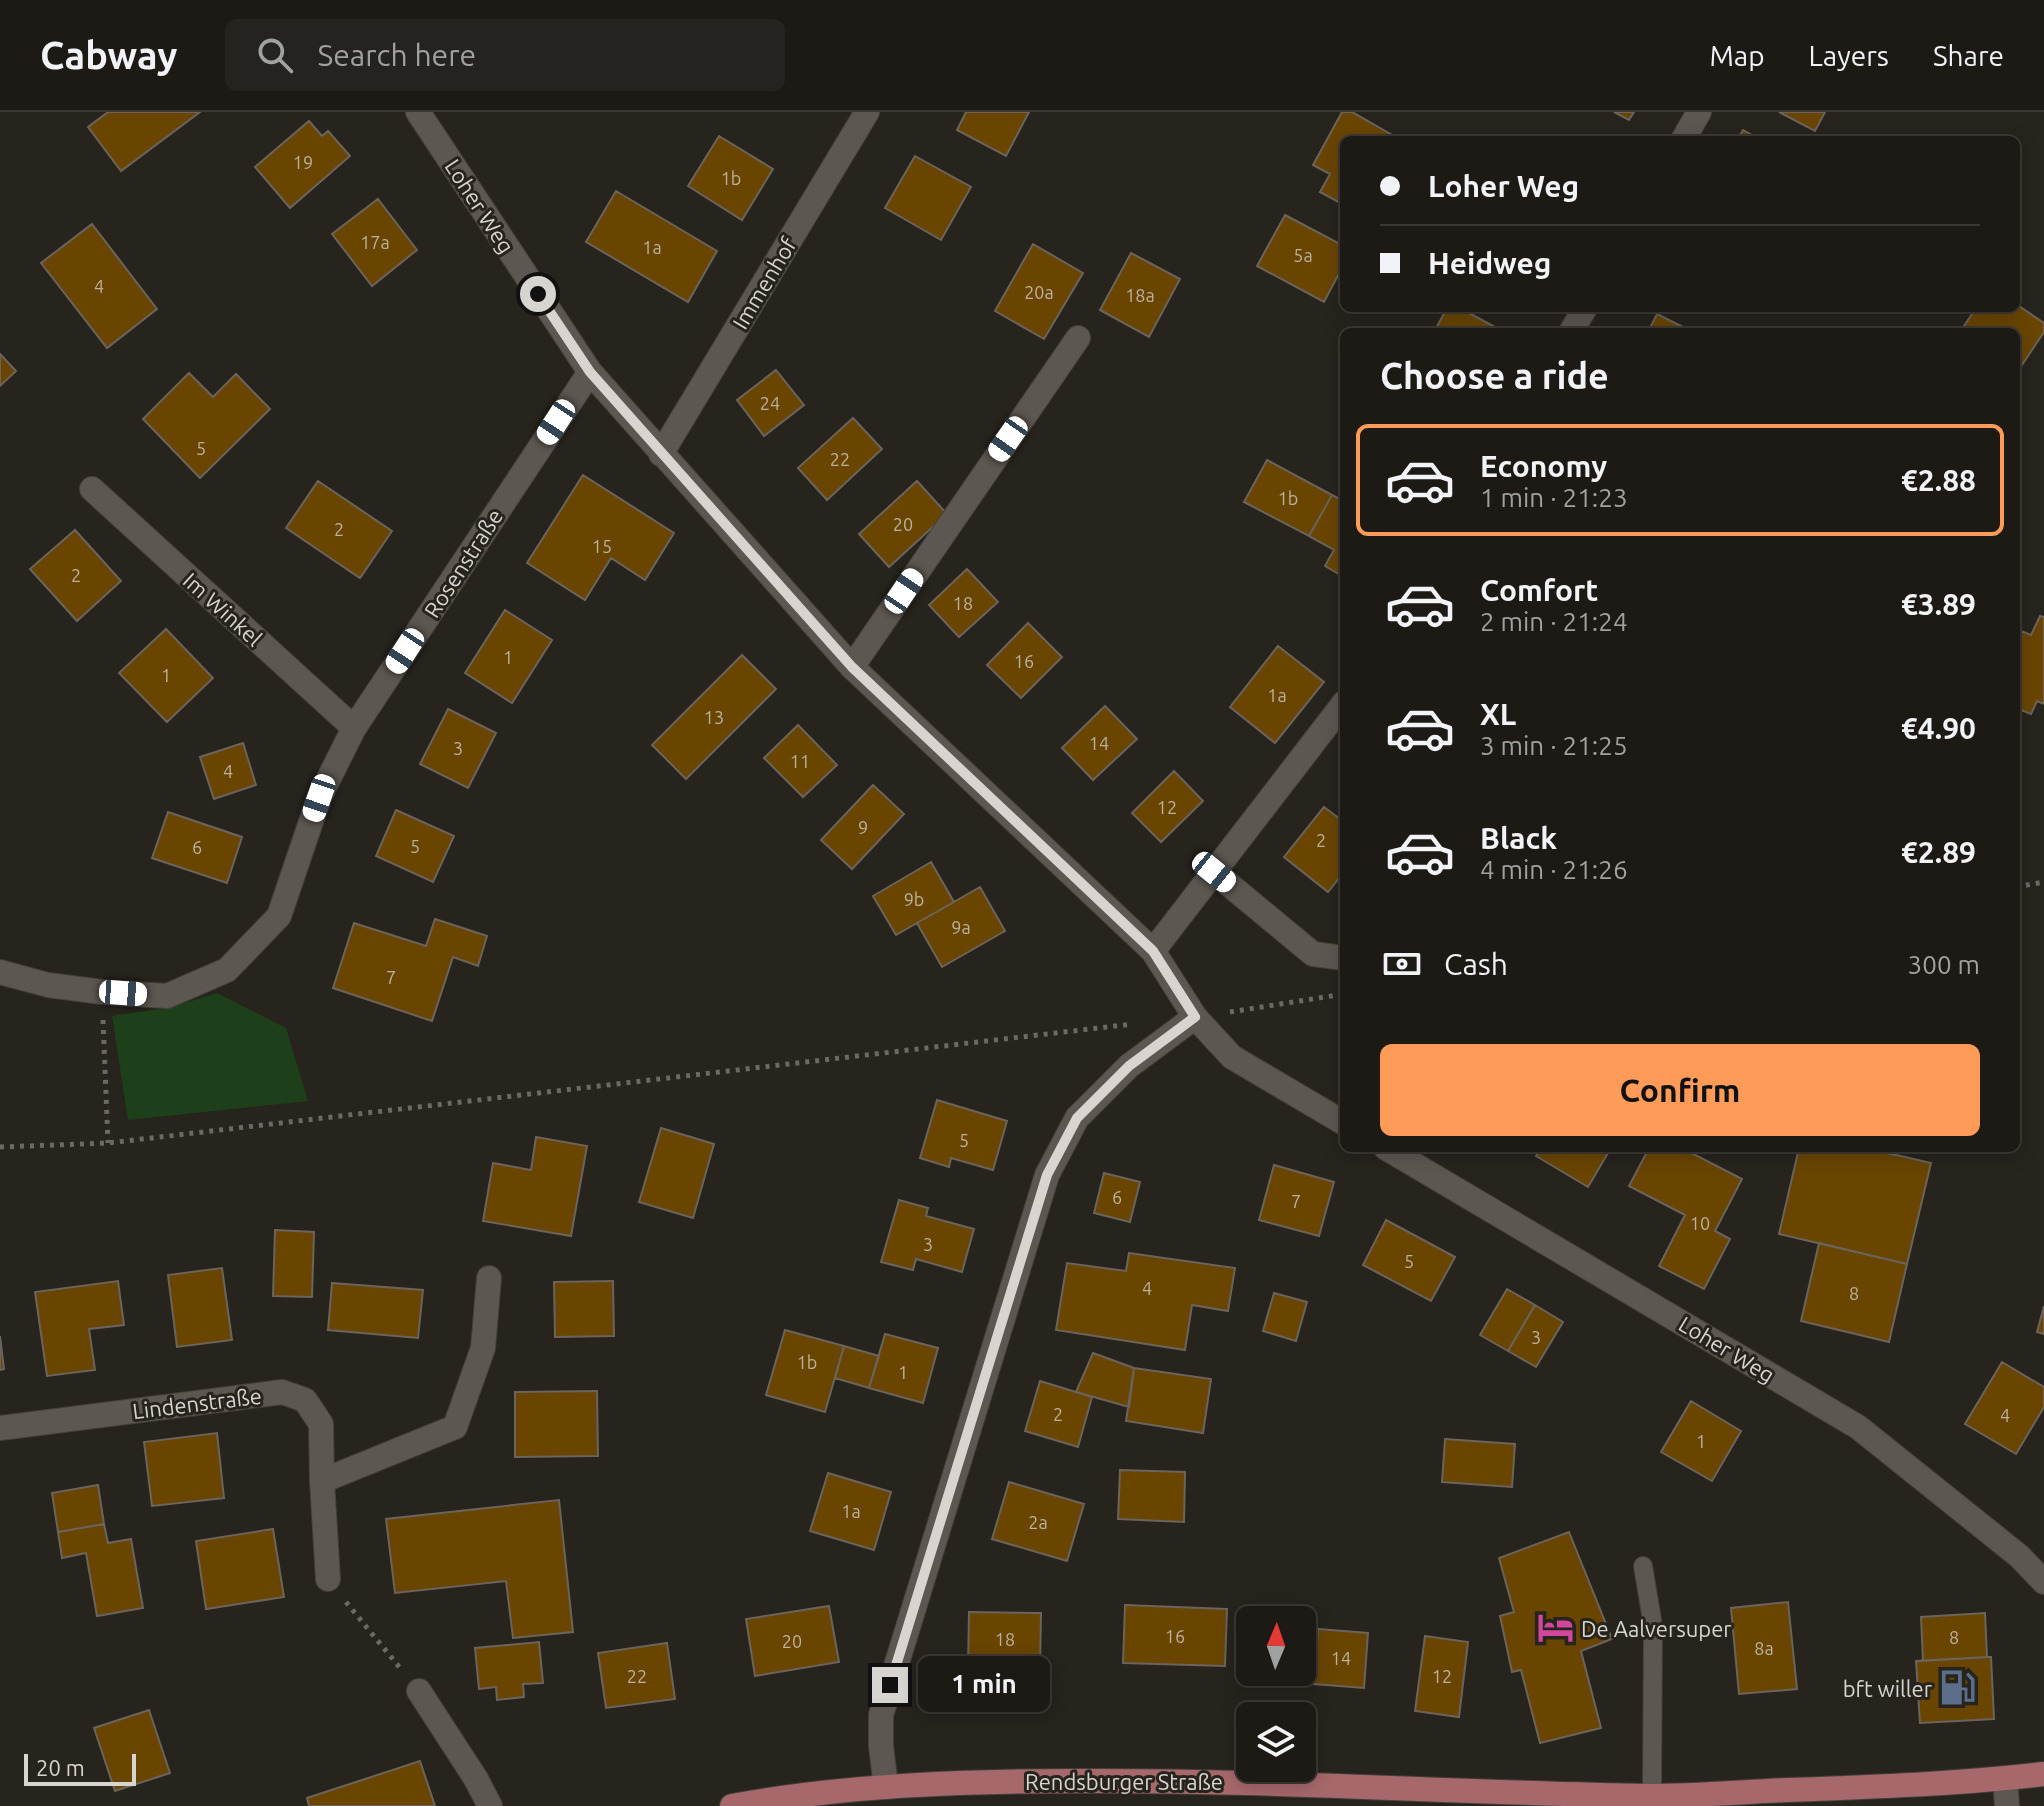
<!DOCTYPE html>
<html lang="en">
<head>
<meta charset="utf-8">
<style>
  body { margin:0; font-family:Ubuntu,sans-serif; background:#25231f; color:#f1f3f6; height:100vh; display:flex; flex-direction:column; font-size:30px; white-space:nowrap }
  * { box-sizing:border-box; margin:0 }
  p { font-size:26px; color:#a0a1a1 }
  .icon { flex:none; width:44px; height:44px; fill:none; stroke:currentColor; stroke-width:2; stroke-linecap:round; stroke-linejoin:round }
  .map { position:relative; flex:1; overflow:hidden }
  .sheet { position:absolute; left:1340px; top:216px; width:680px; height:824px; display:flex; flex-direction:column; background:#1d1a16; border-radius:12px; box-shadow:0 4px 20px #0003,0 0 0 2px #3b3835 }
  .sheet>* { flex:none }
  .top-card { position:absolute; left:1340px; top:24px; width:680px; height:176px; border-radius:12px; box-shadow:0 4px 20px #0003,0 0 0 2px #3b3835; display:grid; align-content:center; height:176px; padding:0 40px; background:#1d1a16 }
  .needle { width:52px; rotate:2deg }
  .buttons { position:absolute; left:1236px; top:1494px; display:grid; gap:16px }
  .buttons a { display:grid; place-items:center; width:80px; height:80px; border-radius:12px; background:#1d1a16; box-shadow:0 4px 20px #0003,0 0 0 2px #3b3835; font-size:40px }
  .scale { position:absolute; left:24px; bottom:20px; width:112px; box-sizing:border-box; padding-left:8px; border:4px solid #d8d5d1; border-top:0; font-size:22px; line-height:28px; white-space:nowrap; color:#d8d5d1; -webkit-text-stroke:6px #27231d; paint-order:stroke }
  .end { position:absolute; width:36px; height:36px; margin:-18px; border:10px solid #d8d5d1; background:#111; box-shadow:0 0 0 4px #111 }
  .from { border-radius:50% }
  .bubble { position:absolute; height:56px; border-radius:12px; background:#1d1a16; box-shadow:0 4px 20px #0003,0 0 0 2px #3b3835; font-size:26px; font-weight:700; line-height:56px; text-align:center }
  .car { position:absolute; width:24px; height:48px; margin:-24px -12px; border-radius:10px; box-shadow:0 0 6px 2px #0007; background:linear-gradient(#fff 24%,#345 0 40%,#fff 0 76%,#345 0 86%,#fff 0) }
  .top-card b { display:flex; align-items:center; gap:28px; height:76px; font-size:30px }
  .top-card b+b { border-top:2px solid #3b3835 }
  .top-card i { width:20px; height:20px; background:#f1f3f6 }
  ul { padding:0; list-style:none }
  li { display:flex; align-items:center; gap:24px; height:112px; margin:0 16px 12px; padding:0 24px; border:4px solid transparent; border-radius:12px }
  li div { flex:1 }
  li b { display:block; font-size:30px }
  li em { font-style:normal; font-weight:700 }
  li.active { border-color:#fe9b59 }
  li>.icon { width:72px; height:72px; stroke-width:1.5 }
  h2 { padding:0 40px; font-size:36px; line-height:96px }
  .pay { display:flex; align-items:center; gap:20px; height:88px; padding:0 40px; font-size:30px }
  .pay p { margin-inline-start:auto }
  .cta { display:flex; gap:16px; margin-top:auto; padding:16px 40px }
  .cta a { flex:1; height:92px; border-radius:12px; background:#fe9b59; color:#111; font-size:32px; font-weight:700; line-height:92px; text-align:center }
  header { display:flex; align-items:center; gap:48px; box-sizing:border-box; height:112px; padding:0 40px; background:#1d1a16; border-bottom:2px solid #3b3835 }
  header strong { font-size:38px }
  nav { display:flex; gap:44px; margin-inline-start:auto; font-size:28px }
  .search { width:560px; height:72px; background:#25231f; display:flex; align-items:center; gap:20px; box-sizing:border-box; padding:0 28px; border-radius:12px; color:#a0a1a1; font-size:30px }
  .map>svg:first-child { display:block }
</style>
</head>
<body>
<header>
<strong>Cabway</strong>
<div class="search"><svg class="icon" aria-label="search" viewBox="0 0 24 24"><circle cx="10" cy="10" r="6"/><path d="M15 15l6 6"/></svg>Search here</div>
<nav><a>Map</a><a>Layers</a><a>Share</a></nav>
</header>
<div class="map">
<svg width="2044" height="1694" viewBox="0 0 2044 1694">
  <rect width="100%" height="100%" fill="#27231d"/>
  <path fill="#1d401a" d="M217 881 286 916 308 989 128 1008 112 904 172 895Z"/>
  <path fill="#694500" stroke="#6a645d" stroke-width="2" d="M108 0H200L121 59 88 15Z
    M966 0H1029L1006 44 957 18Z
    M1342 0H1352L1401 28H1344V93L1320 80 1330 62 1313 53Z
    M1614 0H1634L1629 8Z
    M1779 0H1825L1815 19Z
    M309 9 322 24 328 19 350 44 290 96 255 55Z
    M1743 18 1761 28H1737Z
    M719 24 773 57 742 108 688 74Z
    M915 44 971 75 941 128 885 96Z
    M616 79 717 139 688 190 586 130Z
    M378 87 417 138 372 174 332 122Z
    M1285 103 1344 134V152L1324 190 1257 154Z
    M92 112 157 197 107 236 41 151Z
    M1033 132 1083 161 1044 227 995 199Z
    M1131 141 1180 167 1149 225 1100 198Z
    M2016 192 2044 211V220L2016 262V220H1960L1976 196H2016Z
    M1447 196H1460L1504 220H1434Z
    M1657 202 1693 220H1648Z
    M0 242 16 259 0 274Z
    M776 258 804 293 764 324 737 288Z
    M189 261 213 285 236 262 270 297 200 366 143 307Z
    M853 306 882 337 827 388 798 356Z
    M1267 348 1332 383 1309 424 1244 390Z
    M583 363 674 421 645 468 611 446 585 488 527 451Z
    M318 369 392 419 360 466 286 416Z
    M917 369 947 402 889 455 859 422Z
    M1332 383 1344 389V465L1325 454 1334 438 1309 424Z
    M75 418 121 469 77 509 30 457Z
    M967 457 998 490 959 525 929 493Z
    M505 498 552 528 512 591 465 561Z
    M2040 504 2044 505V592L2037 589 2031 602 2016 596V517L2031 523Z
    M1028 511 1062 545 1021 586 987 553Z
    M166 517 213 566 167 610 119 561Z
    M1278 534 1324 570 1275 631 1230 595Z
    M742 543 776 577 686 667 652 633Z
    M1105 594 1137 627 1093 668 1062 636Z
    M448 597 496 621 468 676 420 652Z
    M798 613 837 653 803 685 764 646Z
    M243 631 256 673 214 687 200 645Z
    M1174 659 1203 689 1161 730 1132 701Z
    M873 673 904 702 852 757 821 728Z
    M1324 695 1344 710V760L1328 780 1284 745Z
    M396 698 454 724 433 770 376 744Z
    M168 700 242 725 227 771 152 746Z
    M931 750 954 790 896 823 873 784Z
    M980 775 1005 819 942 855 917 811Z
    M435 807 487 824 478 854 453 845 432 909 333 876 354 811 426 834Z
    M937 988 1007 1009 993 1058 951 1046 949 1055 920 1046Z
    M661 1016 714 1032 693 1106 639 1090Z
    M536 1025 587 1034 571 1124 483 1109 493 1051 531 1058Z
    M1541 1036H1611L1588 1075 1536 1044Z
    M1649 1036H1682L1742 1067 1715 1119 1730 1127 1704 1177 1659 1154 1685 1103 1629 1074Z
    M1799 1036H1866L1931 1051 1907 1152 1779 1122Z
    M1866 1036H1897L1895 1043Z
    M1274 1053 1334 1070 1319 1124 1259 1108Z
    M1104 1061 1140 1070 1130 1110 1094 1101Z
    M899 1088 928 1096 926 1104 974 1117 962 1160 916 1147 913 1158 881 1150Z
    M1386 1108 1455 1145 1431 1189 1363 1153Z
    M275 1118 314 1120 312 1185 273 1184Z
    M1819 1131 1907 1152 1889 1230 1801 1209Z
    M1129 1141 1235 1156 1228 1199 1192 1193 1185 1238 1056 1218 1067 1151 1126 1159Z
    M222 1156 232 1228 177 1235 168 1163Z
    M118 1169 124 1213 89 1217 95 1258 47 1264 35 1180Z
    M613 1169 614 1224 555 1225 554 1170Z
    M332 1171 423 1178 418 1226 328 1218Z
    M1507 1177 1535 1193 1508 1239 1480 1223Z
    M1274 1181 1307 1190 1296 1229 1263 1219Z
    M1535 1193 1563 1210 1536 1255 1508 1239Z
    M2044 1194V1222L2037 1220Z
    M785 1218 844 1234 825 1300 766 1283Z
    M885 1222 938 1236 923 1291 869 1276Z
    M0 1224 4 1257 0 1258Z
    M844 1234 879 1244 869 1276 835 1266Z
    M1093 1241 1134 1256 1129 1295 1076 1280Z
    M2002 1250 2044 1275V1295L2016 1342 1965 1312Z
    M1134 1256 1211 1267 1203 1321 1126 1309Z
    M1040 1269 1092 1285 1078 1335 1025 1319Z
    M597 1279 598 1344 515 1345V1280Z
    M1691 1289 1741 1319 1712 1369 1661 1340Z
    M217 1321 224 1386 152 1394 144 1330Z
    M1445 1327 1515 1332 1512 1375 1442 1370Z
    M1120 1358 1185 1360 1184 1410 1118 1407Z
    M828 1361 891 1380 874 1438 810 1419Z
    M1009 1370 1084 1392 1067 1449 992 1427Z
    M98 1373 104 1412 58 1420 52 1381Z
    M559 1388 573 1520 513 1526 506 1469 395 1481 386 1407Z
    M104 1412 108 1431 131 1427 143 1496 97 1504 86 1441 62 1446 58 1420Z
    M273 1417 284 1485 206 1497 196 1429Z
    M1569 1420 1612 1527 1581 1539 1601 1616 1540 1631 1521 1558 1512 1560 1500 1504 1514 1500 1499 1446Z
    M1788 1490 1797 1577 1739 1582 1731 1496Z
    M1125 1493 1227 1497 1225 1554 1123 1551Z
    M829 1494 839 1550 755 1564 746 1507Z
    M969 1500 1041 1501 1040 1555 968 1554Z
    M1985 1501 1987 1545 1923 1549 1921 1505Z
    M1245 1509H1250V1560L1244 1559Z
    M1318 1517 1368 1521 1364 1576 1314 1572Z
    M1425 1524 1468 1530 1459 1605 1415 1599Z
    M539 1530 543 1571 523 1572 524 1585 497 1588 496 1575 479 1577 475 1536Z
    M667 1531 675 1587 606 1596 598 1541Z
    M1987 1545H1991L1994 1607 1920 1611 1916 1549Z
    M149 1598 170 1661 115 1679 94 1616Z
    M420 1649 435 1694H309L307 1686Z"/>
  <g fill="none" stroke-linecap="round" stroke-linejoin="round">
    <defs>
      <path id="lane" d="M1643 1454 1653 1514 1652 1684"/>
      <path id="street" d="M418 0 590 260 852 555 1153 839 1195 905 1232 945 1344 1011
        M1683 28 1699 0
        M1571 220 1585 196
        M661 342 867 0
        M92 377 354 616
        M852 555 1078 226
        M1214 760 1313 842 1344 846
        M1153 839 1344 591
        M0 860 48 873 102 880 167 884 227 858 279 804 319 686 354 616 590 260
        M1386 1036 1858 1315 2019 1444 2044 1470
        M0 1316 282 1280 305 1288 321 1312 322 1369 328 1467
        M322 1369 455 1315 483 1236 489 1166
        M419 1579 476 1667 490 1694
        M2005 1666 2007 1694
        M886 1675 881 1634V1603L1047 1063 1077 1006 1129 954 1195 905"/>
      <path id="primary" d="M732 1694C847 1673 964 1669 1081 1669 1270 1668 1459 1681 1648 1684 1694 1684 1741 1680 1787 1678 1873 1675 1959 1672 2044 1662"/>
    </defs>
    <use href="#lane" stroke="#44403c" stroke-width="20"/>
    <use href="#street" stroke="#44403c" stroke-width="26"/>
    <use href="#primary" stroke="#44403c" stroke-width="26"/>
    <path stroke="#6c6863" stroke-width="5" stroke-dasharray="4 6" stroke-linecap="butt" d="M2016 775 2044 770
      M1230 900 1344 882
      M103 908 108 1031
      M0 1035 108 1031 1133 912
      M346 1490 400 1556"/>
    <use href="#lane" stroke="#5d5751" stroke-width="18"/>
    <use href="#street" stroke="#5d5751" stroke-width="24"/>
    <use href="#primary" stroke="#a7686b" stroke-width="24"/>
  </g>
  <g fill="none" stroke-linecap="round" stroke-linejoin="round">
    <path stroke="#d8d5d1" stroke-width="10" d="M538 182 590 260 852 555 1153 839 1195 905 1129 954 1077 1006 1047 1063 890 1573"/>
  </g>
  <defs>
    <symbol id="hotel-bare" viewBox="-9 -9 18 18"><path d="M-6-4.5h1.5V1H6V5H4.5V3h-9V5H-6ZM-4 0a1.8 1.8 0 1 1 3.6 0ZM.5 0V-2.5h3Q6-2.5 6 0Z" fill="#d1479c" stroke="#27231d" stroke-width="2.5" paint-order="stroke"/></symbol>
    <symbol id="fuel-bare" viewBox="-9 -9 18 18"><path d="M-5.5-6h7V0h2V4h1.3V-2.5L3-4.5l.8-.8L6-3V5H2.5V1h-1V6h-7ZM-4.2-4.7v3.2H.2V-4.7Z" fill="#5c6f8a" stroke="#27231d" stroke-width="2.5" paint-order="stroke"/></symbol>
  </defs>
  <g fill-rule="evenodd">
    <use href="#hotel-bare" x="1530" y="1490" width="51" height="51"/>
    <use href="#fuel-bare" x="1932" y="1550" width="51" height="51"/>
  </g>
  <g text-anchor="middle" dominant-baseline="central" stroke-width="6" stroke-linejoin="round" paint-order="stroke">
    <g font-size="18" fill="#bcb19d">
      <text x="303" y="50">19</text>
      <text x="731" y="66">1b</text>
      <text x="375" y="130">17a</text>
      <text x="652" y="135">1a</text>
      <text x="1303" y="143">5a</text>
      <text x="99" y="174">4</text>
      <text x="1039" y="180">20a</text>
      <text x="1140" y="183">18a</text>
      <text x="770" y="291">24</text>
      <text x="201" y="336">5</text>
      <text x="840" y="347">22</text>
      <text x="1288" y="386">1b</text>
      <text x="903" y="412">20</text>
      <text x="339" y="417">2</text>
      <text x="602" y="434">15</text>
      <text x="76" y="463">2</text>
      <text x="963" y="491">18</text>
      <text x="508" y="545">1</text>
      <text x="1024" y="549">16</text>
      <text x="166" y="563">1</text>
      <text x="1277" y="583">1a</text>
      <text x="714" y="605">13</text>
      <text x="1099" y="631">14</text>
      <text x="458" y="636">3</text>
      <text x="800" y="649">11</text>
      <text x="228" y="659">4</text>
      <text x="1167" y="695">12</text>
      <text x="863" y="715">9</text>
      <text x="1321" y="728">2</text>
      <text x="415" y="734">5</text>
      <text x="197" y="735">6</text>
      <text x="914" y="787">9b</text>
      <text x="961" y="815">9a</text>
      <text x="391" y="865">7</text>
      <text x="964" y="1028">5</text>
      <text x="1117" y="1085">6</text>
      <text x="1296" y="1089">7</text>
      <text x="1700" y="1111">10</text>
      <text x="928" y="1132">3</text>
      <text x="1409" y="1149">5</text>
      <text x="1147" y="1176">4</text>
      <text x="1854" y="1181">8</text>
      <text x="1536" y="1225">3</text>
      <text x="807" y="1250">1b</text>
      <text x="903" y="1260">1</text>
      <text x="1058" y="1302">2</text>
      <text x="2005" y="1303">4</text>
      <text x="1701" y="1329">1</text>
      <text x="851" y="1399">1a</text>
      <text x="1038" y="1410">2a</text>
      <text x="1175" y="1524">16</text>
      <text x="1954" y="1525">8</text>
      <text x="1005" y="1527">18</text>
      <text x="792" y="1529">20</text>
      <text x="1764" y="1536">8a</text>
      <text x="1341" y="1546">14</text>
      <text x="637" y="1564">22</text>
      <text x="1442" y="1564">12</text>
    </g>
    <g font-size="22" fill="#d8d5d1" stroke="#27231d">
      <text transform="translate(480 94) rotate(57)">Loher Weg</text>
      <text transform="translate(764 171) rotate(-59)">Immenhof</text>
      <text transform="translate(463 451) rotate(-57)">Rosenstraße</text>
      <text transform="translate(223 497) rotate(42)">Im Winkel</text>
      <text transform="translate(1727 1237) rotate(31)">Loher Weg</text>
      <text transform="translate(197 1291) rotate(-7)">Lindenstraße</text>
      <text x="1124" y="1669">Rendsburger Straße</text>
    </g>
    <g font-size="22" fill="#d8d5d1" stroke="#27231d" text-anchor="start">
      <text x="1581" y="1516">De Aalversuper</text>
      <text x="1932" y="1576" text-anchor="end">bft willer</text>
    </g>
  </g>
</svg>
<div class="buttons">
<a><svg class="needle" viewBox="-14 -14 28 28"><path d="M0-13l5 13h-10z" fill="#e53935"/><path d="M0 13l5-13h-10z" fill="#a0a1a1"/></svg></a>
<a><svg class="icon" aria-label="layers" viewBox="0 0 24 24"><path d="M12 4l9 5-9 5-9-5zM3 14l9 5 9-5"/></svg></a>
</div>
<div class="scale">20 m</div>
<i class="end from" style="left:538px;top:182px"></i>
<i class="end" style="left:890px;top:1573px"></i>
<div class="bubble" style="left:918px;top:1544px;width:132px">1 min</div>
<i class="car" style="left:556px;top:310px;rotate:213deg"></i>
<i class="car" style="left:1008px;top:327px;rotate:215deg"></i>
<i class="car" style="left:904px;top:479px;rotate:34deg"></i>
<i class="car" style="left:405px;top:539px;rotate:213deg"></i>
<i class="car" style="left:319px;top:686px;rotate:199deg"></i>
<i class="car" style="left:1214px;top:760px;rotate:129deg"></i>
<i class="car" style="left:123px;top:881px;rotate:94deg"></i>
<div class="top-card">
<b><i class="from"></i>Loher Weg</b>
<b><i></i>Heidweg</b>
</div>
<section class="sheet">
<h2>Choose a ride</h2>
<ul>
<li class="active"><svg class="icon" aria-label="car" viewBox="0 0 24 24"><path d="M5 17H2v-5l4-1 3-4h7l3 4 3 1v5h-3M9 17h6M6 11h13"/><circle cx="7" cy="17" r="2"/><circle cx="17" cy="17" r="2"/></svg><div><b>Economy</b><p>1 min · 21:23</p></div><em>€2.88</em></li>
<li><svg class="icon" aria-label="car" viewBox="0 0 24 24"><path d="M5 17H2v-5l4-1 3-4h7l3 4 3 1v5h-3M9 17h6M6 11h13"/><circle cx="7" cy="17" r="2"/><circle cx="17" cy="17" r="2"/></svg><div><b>Comfort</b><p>2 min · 21:24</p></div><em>€3.89</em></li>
<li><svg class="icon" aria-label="car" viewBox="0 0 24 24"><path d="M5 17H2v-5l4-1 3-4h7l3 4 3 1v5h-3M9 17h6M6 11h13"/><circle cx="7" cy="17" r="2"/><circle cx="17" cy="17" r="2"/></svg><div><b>XL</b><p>3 min · 21:25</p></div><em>€4.90</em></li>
<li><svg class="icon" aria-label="car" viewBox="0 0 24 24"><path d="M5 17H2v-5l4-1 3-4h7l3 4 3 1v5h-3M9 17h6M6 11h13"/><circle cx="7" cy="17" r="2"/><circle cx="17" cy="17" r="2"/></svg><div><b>Black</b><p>4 min · 21:26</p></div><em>€2.89</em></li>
</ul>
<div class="pay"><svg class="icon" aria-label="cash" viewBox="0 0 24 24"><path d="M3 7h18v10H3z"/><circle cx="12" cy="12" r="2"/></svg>Cash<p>300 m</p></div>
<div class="cta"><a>Confirm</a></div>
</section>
</div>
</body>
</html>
